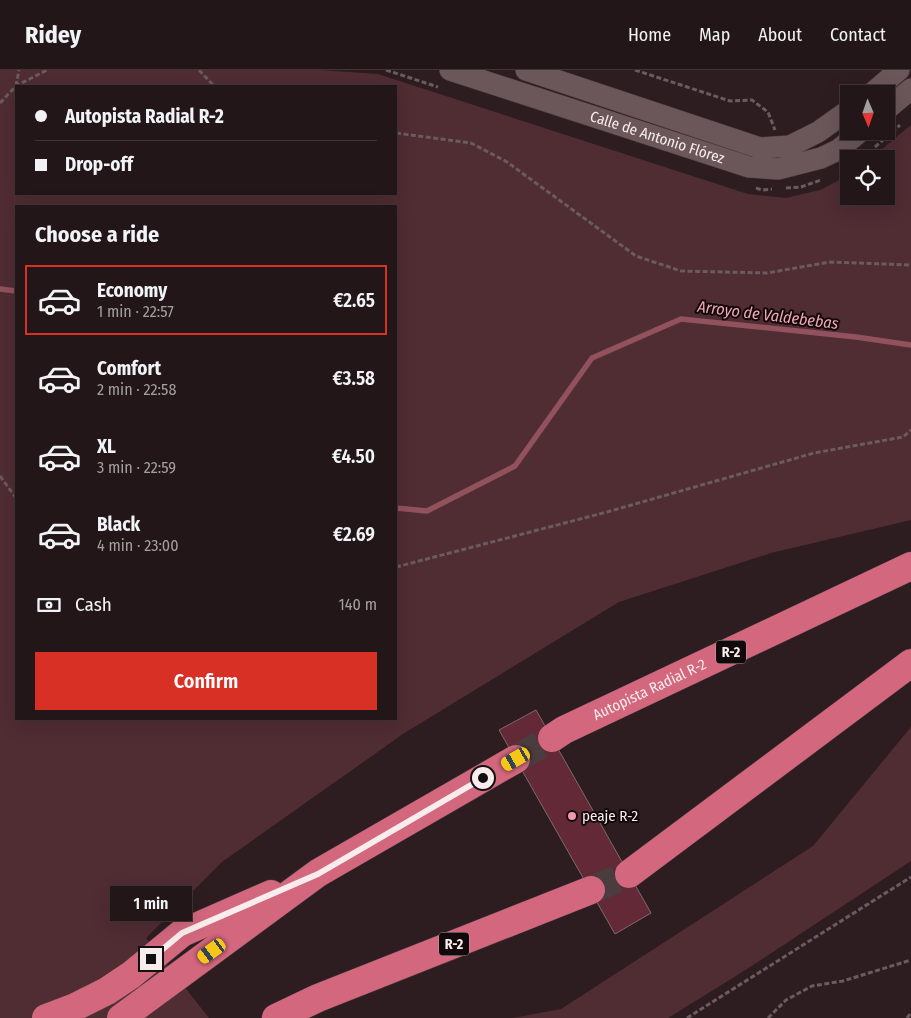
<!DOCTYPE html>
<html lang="en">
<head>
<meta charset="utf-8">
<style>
  body { margin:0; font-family:"Fira Sans Condensed",sans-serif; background:#2e2325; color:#f1f3f6; height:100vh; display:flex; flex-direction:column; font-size:19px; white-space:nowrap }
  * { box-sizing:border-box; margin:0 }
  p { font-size:16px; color:#a29fa2 }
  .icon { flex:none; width:28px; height:28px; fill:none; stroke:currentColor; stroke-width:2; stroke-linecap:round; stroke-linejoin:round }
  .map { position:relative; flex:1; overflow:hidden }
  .drawer { position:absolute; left:15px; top:135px; width:382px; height:515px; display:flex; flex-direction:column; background:#221618; border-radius:0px; box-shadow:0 5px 20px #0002,0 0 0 1px #3f3537 }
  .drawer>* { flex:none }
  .hud { position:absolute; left:15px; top:15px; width:382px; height:110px; border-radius:0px; box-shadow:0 5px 20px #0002,0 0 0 1px #3f3537; display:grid; align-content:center; height:110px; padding:0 20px; background:#221618 }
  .needle { width:32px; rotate:178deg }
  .buttons { position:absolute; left:840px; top:15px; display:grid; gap:10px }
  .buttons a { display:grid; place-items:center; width:55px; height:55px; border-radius:0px; background:#221618; box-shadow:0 5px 20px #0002,0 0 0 1px #3f3537; font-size:25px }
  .end { position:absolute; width:22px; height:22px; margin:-11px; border:6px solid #f8eced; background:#111; box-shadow:0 0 0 2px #111 }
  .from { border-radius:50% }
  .bubble { position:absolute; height:35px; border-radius:0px; background:#221618; box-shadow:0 5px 20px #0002,0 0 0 1px #3f3537; font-size:16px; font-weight:600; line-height:35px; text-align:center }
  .car { position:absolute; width:15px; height:30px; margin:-15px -8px; border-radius:6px; box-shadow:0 0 4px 1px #0007; background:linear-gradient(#f5c518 24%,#345 0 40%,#f5c518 0 76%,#345 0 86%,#f5c518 0) }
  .hud b { display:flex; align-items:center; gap:18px; height:48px; font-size:19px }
  .hud b+b { border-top:1px solid #3f3537 }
  .hud i { width:12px; height:12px; background:#f1f3f6 }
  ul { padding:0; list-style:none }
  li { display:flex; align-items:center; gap:15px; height:70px; margin:0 10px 8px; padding:0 10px; border:2px solid transparent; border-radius:0px }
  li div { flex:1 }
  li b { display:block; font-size:19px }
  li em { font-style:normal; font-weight:600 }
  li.current { border-color:#d93025 }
  li>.icon { width:45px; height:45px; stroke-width:1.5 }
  h2 { padding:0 20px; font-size:22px; line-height:60px }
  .pay { display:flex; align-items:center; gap:12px; height:55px; padding:0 20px; font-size:19px }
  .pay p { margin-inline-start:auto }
  .primary-button { display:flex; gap:10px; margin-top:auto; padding:10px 20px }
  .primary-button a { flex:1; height:58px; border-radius:0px; background:#d93025; color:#fff; font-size:20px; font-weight:600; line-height:58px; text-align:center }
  header { display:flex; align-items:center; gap:30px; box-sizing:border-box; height:70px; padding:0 25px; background:#221618; border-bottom:1px solid #3f3537 }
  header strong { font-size:24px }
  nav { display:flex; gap:28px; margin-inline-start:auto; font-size:18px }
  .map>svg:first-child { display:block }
</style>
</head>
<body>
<header>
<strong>Ridey</strong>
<nav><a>Home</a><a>Map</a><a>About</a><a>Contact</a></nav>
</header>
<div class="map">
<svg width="911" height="948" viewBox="0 0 911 948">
  <rect width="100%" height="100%" fill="#2d1d20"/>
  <path fill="#502c33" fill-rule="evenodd" d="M0 0H319L378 4 748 124 786 128 820 120 849 105V126H886V89H870L911 55V450L771 483 619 532 403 664 222 792 146 868 209 948H0ZM16 16H396V124H16ZM16 136H396V649H16Z
    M911 657V791L744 901 668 948H513L561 939 813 776Z"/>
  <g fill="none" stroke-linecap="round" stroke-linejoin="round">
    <path stroke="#91515d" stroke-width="5.5" d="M0 219 16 221
      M396 438 427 441 515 396 592 288 681 249 856 267 911 275"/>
  </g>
  <path fill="#642937" stroke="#7e6a6d" d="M536 640 651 843 615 864 499 660Z"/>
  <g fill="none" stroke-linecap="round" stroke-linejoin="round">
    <path stroke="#4b3c3f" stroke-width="28" stroke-dasharray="28 14" stroke-linecap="butt" d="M516 689 552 668
      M591 820 629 804"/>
    <defs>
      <g id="street">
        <path id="s1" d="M450 0 749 97 778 99 821 88 838 80 861 61"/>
        <path d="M526 0 760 78 790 76 818 62 849 40"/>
        <path d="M871 24 899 0"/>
        <path d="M886 40 911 19"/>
      </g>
      <g id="highway">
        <path id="s2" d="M552 668 564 660 911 496"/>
        <path d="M629 804 911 593"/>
        <path d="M46 948 75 937 107 921 131 905 182 863 271 824"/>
        <path d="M121 948 318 803 516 689"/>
        <path d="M276 948 318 928 591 820"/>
      </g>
    </defs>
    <use href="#street" stroke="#47393b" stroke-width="22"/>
    <use href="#highway" stroke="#47393b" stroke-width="29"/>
    <path stroke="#6a5b5e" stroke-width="3" stroke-dasharray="5 2.5" stroke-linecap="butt" d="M199 0 214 16
      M386 0 438 17
      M635 0 730 31 752 30 768 42 775 60
      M16 16 19 0
      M0 33 16 16 47 0
      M396 63 471 73 507 92 636 186 681 201 767 203 830 192 911 195
      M875 77 900 55
      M840 102 849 99
      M756 118 762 120 772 119
      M786 118 801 117 821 110
      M0 406 16 428
      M396 497 607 442 814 383 903 367 911 360
      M687 948 911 807
      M768 948 786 930 812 916 843 911 911 890
      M907 948 911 943"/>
    <use href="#street" stroke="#6b575a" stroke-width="21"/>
    <use href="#highway" stroke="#d2677e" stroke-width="28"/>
  </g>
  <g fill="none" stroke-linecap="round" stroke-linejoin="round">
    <path stroke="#f8eced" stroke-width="6" d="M151 889 182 863 318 804 483 708"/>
  </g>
  <circle fill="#f39aaa" stroke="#11090a" stroke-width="2" cx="572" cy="746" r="5"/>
  <g text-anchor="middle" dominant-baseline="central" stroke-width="4" stroke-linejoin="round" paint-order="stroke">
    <g fill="#11090a" stroke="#b3a8a9" stroke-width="1">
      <rect x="716" y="570.5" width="30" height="23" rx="4"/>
      <rect x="439" y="862.5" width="30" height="23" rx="4"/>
    </g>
    <g font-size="14" font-weight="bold" fill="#f8eced">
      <text x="731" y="582">R-2</text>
      <text x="454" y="874">R-2</text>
    </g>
    <g font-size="15" fill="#f8eced" stroke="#11090a">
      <text stroke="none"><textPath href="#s1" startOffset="218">Calle de Antonio Flórez</textPath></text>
      <text stroke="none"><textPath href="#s2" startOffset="109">Autopista Radial R-2</textPath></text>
    </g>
    <g font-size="15" fill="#f8eced" stroke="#11090a" text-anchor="start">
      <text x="582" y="746">peaje R-2</text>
    </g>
    <g font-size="16" font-style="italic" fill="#f4a6b4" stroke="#11090a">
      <text transform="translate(768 245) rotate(7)">Arroyo de Valdebebas</text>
    </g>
  </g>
</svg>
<div class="buttons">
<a><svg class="needle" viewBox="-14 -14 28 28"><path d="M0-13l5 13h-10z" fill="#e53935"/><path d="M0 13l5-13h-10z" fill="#a29fa2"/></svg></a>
<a><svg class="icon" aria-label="locate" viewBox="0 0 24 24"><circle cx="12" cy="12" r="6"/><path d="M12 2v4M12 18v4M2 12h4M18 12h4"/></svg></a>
</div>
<i class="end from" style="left:483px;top:708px"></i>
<i class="end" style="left:151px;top:889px"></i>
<div class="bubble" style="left:110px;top:816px;width:82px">1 min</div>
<i class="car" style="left:516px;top:689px;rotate:240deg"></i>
<i class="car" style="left:212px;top:881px;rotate:234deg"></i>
<div class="hud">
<b><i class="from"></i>Autopista Radial R-2</b>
<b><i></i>Drop-off</b>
</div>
<section class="drawer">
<h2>Choose a ride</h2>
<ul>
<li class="current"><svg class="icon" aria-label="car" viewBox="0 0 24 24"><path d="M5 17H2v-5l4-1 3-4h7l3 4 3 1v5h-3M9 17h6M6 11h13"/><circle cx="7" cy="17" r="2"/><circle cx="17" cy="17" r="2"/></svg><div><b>Economy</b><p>1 min · 22:57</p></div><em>€2.65</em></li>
<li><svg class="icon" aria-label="car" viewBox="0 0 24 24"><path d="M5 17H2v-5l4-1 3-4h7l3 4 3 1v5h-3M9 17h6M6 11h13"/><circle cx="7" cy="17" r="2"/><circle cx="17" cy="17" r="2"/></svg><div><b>Comfort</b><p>2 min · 22:58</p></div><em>€3.58</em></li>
<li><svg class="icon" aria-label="car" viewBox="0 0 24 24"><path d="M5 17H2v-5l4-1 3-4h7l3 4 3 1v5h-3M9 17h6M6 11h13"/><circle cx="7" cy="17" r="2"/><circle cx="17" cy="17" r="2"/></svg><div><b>XL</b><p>3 min · 22:59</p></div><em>€4.50</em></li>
<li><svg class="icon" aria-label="car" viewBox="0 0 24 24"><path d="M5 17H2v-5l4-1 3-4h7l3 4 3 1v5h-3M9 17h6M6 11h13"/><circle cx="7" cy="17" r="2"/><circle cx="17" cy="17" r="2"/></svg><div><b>Black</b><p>4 min · 23:00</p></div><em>€2.69</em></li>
</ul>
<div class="pay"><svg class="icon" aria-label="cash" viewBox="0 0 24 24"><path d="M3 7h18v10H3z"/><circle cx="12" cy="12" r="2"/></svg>Cash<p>140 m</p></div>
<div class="primary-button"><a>Confirm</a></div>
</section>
</div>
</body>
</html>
